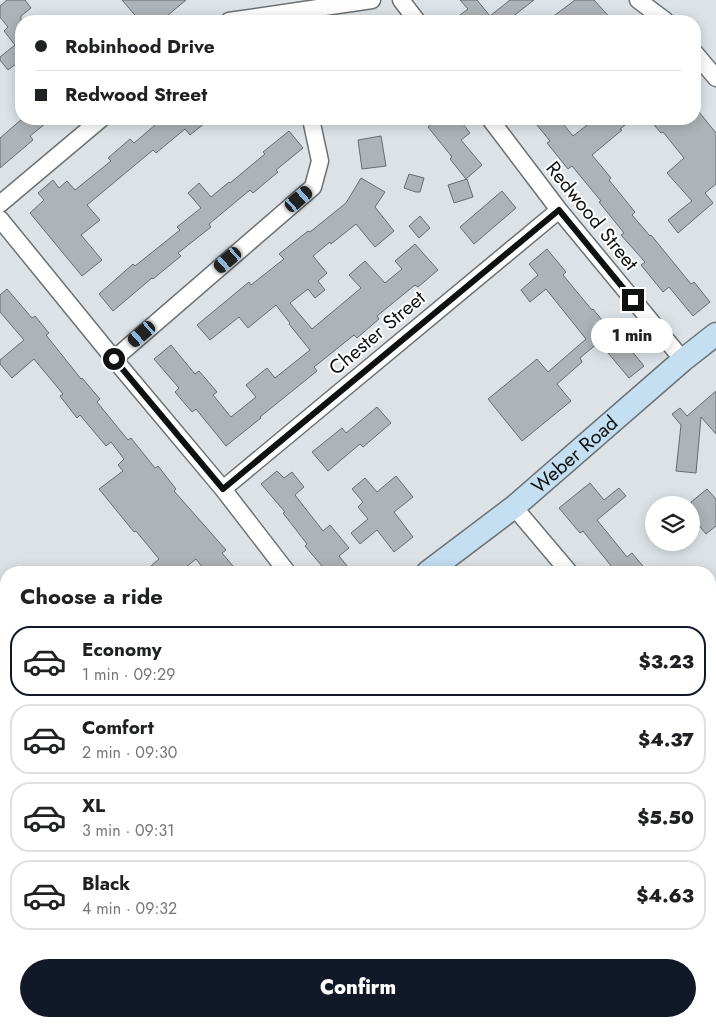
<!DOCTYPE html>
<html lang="en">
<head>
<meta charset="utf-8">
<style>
  body { margin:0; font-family:Jost,sans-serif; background:#f6f6f6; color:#202124; height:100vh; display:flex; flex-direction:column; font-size:19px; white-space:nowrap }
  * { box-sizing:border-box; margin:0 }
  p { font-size:16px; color:#757577 }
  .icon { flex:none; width:28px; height:28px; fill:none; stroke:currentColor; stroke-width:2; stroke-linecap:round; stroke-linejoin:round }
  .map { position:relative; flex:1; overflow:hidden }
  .panel { position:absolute; left:0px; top:566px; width:716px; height:461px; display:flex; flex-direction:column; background:#fff; border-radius:20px 20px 0 0; box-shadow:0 2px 12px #0003 }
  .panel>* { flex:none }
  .guide { position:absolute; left:15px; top:15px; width:686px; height:110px; border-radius:20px; box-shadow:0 2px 12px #0003; display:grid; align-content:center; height:110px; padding:0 20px; background:#fff }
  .controls { position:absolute; left:645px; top:496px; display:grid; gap:10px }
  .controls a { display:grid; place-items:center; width:55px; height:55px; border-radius:50%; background:#fff; box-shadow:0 2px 12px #0003; font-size:25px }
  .end { position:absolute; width:22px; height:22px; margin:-11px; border:6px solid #0f1112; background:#fff; box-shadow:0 0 0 2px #fff }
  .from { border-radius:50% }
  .bubble { position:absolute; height:35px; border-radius:18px; background:#fff; box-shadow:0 2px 12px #0003; font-size:16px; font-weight:800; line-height:35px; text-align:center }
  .car { position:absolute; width:15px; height:30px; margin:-15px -8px; border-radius:6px; box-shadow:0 0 4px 1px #0007; background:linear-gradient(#222 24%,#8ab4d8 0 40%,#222 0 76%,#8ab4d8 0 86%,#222 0) }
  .guide b { display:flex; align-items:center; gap:18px; height:48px; font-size:19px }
  .guide b+b { border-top:1px solid #e0e0e0 }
  .guide i { width:12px; height:12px; background:#202124 }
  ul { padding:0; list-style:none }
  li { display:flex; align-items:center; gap:15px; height:70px; margin:0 10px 8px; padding:0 10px; border:2px solid #e0e0e0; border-radius:20px }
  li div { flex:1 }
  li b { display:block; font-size:19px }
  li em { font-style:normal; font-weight:800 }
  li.active { border-color:#111827 }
  li>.icon { width:45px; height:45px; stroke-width:1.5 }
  h2 { padding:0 20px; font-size:22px; line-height:60px }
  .cta { display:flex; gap:10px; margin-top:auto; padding:10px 20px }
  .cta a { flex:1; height:58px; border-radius:30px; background:#111827; color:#fff; font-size:20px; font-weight:800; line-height:58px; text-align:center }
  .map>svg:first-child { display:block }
</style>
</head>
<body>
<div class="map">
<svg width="716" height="1027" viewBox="0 0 716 1027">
  <rect width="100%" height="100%" fill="#dce2e6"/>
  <path fill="#aeb3b7" stroke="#676c70" d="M7 0H25L31 8 21 16V60L8 70 0 60V57L15 45 4 31 8 27 0 17V6Z
    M122 0H186L161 21H140Z
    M460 0H477L490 16 510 0H534L507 21H452L468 9Z
    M575 0H594L613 21H547Z
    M695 107 716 133V184L705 193 713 203 678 233 668 220 692 201 667 173 684 158 663 132 661 133 649 119H695Z
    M22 119H51L30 136 33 140 0 168V138Z
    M162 119H210L190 135 185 129 156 153 153 150 87 205 100 220 81 235 102 260 82 276 30 213 44 200 38 193 53 180 59 188 67 181 75 190 111 161 108 158 130 139 134 143Z
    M438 119H459L470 133 461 140 482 165 466 179 450 159 452 157 428 127Z
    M532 119H559L573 136 595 119H633L620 129 622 130 592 155 611 178 609 180 635 212 632 215 650 236 651 235 691 284 694 282 710 302 693 316 669 287 663 292 641 265 645 262 621 235 624 233 599 202 601 201 572 166 568 169 547 143 550 141Z
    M289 131 303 148 276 170 278 172 253 193 250 190 209 224 211 227 178 253 181 256 153 279 152 278 113 311 99 294 133 264 135 266 180 230 177 227 201 208 188 193 199 183 211 197 229 182 230 183 265 154 263 152Z
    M381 136 386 166 362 169 358 140Z
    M409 174 424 178 420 192H416L404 188Z
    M361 178 385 192 375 207 394 231 375 247 356 224 331 244 330 242 313 256 327 273 318 281 325 290 315 298 308 289 290 303 312 329 361 288 349 275 365 261 385 283 402 269 395 261 415 244 438 270 418 287 415 285 377 316 379 319 357 338 354 335 314 367 317 371 260 417 261 418 226 446 196 409 192 412 175 392 179 388 154 359 171 345 195 374 199 371 217 392 213 395 231 417 256 397 246 385 267 368 275 378 310 350 289 324 290 323 276 305 248 328 239 317 210 340 197 325 249 282 251 285 284 259 279 254 308 231 310 232 346 203Z
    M467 179 473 197 454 203 448 185Z
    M502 191 516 208 474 244 460 227Z
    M420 216 430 228 419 238 409 226Z
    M547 249 566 272 563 275 592 310 593 309 619 341 622 339 644 366 629 378 599 342 580 358 582 362 557 384 571 401 522 441 488 399 537 359 548 372 586 339 546 289 530 302 521 290 538 275 529 264Z
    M7 289 32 318 35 316 49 333 46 335 81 379 82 378 100 399 97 402 128 440 131 438 155 468 158 466 176 489 174 491 226 550 222 553 238 572H211L206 566 203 568 196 559 180 572H144L159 559 136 531 134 532 99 489 123 471 118 465 124 459 111 442 106 446 80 415 77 418 60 396 63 394 34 359 12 378 0 364V360L24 340 0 312V295Z
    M716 391V434L701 417 696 473 676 471 681 425 672 414 680 408 687 416Z
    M377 407 391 423 363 447 360 444 328 471 312 452 342 428 346 433Z
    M277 471 284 478 292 472 304 487 295 495 323 531 330 525 349 548 339 556 352 572H327L305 546 307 544 283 513 285 512 261 484Z
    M396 476 413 497 394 512 413 537 394 552 377 530 360 544 351 533 368 519 358 507 363 502 352 489 365 478 377 492Z
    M590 483 604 500 619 488 626 496 597 520 627 557 632 553 648 572H616L583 531 580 533 559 508Z
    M707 489 716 499V526L706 534 691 516V502Z"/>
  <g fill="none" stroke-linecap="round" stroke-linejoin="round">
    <defs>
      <path id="minor" d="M401 0 417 21
        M638 0 666 21
        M229 21 372 0
        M695 53 716 78
        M490 119 559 210 683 360
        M0 204 101 119
        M0 219 114 359 223 489 287 572
        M114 359 313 187 320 161 311 119
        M223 489 559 210
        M514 507 569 572
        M710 745 716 751
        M710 960 716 955
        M96 1021 101 1027
        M63 1027 70 1021
        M351 1027 358 1021
        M630 1027 636 1021"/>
      <g id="secondary">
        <path id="s1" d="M428 572 514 507 683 360 716 334"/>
        <path d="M0 932 6 927"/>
      </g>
    </defs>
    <use href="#minor" stroke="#6c7174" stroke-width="19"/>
    <use href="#secondary" stroke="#6c7174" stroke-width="25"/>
    <use href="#minor" stroke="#fff" stroke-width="16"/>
    <use href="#secondary" stroke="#c3dff1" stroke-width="22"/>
  </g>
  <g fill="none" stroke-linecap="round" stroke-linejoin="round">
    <path stroke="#0f1112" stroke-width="6" d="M114 359 223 489 559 210 633 300"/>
  </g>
  <g text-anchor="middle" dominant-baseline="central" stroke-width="4" stroke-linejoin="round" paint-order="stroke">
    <g font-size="20" fill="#0f1112" stroke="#fff">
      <text transform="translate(592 216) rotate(51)">Redwood Street</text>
      <text transform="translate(377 333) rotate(-40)">Chester Street</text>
      <text stroke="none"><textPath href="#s1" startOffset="188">Weber Road</textPath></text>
    </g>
  </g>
</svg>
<div class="controls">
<a><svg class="icon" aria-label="layers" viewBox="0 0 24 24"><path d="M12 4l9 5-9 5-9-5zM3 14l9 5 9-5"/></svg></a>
</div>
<i class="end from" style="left:114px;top:359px"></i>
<i class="end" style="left:633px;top:300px"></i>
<div class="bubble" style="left:591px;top:318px;width:82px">1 min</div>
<i class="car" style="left:299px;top:199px;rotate:49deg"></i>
<i class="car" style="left:228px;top:260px;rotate:229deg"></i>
<i class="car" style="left:142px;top:334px;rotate:229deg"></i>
<div class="guide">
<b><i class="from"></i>Robinhood Drive</b>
<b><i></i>Redwood Street</b>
</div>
<section class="panel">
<h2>Choose a ride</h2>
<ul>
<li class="active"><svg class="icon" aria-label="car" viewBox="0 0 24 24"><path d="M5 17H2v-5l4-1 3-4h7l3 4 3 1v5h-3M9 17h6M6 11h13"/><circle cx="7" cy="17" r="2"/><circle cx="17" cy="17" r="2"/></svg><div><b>Economy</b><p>1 min · 09:29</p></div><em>$3.23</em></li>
<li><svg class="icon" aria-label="car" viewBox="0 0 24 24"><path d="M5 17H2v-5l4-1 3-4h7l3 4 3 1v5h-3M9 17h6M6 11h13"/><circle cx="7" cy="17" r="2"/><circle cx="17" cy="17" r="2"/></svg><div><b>Comfort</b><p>2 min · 09:30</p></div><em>$4.37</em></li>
<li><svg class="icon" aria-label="car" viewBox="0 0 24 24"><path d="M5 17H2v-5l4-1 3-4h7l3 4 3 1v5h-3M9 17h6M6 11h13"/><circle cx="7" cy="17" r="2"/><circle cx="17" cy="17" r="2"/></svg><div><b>XL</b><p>3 min · 09:31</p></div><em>$5.50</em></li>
<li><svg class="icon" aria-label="car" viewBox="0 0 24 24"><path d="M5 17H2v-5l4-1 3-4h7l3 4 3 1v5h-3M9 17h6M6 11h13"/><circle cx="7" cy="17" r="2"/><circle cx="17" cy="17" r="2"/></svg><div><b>Black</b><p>4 min · 09:32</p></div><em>$4.63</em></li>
</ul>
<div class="cta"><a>Confirm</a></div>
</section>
</div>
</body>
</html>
